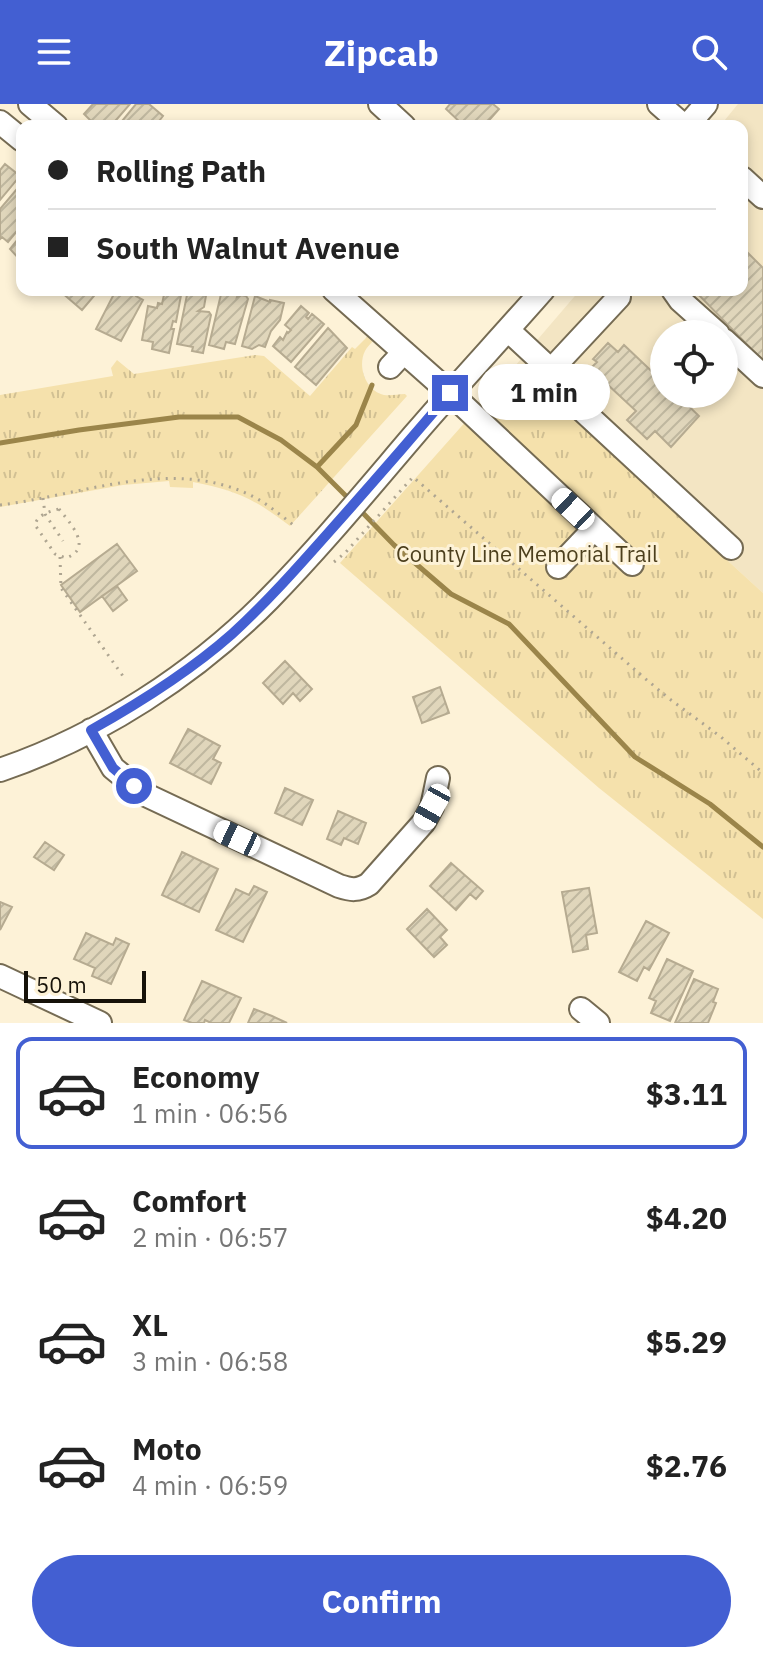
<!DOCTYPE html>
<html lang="en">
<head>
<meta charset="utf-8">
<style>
  body { margin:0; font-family:"IBM Plex Sans",sans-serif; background:#f6f6f6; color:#222; height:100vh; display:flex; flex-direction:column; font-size:30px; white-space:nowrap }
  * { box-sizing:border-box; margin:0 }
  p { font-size:26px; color:#767676 }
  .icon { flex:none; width:44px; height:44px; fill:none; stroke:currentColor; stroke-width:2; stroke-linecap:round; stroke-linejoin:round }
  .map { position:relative; height:919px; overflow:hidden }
  .drawer { display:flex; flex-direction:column; background:#fff; flex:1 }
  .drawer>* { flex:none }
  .top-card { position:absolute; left:16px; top:16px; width:732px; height:176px; border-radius:16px; box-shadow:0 4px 12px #0003; display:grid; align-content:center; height:176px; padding:0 32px; background:#fff }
  .controls { position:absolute; left:650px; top:216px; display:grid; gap:16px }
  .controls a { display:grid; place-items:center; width:88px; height:88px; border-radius:50%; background:#fff; box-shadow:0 4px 12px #0003; font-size:40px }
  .scale { position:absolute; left:24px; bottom:20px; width:122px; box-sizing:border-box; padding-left:8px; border:4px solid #161209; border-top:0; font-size:22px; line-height:28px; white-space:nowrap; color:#161209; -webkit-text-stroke:6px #fdf2d7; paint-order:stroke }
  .end { position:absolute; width:36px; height:36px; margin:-18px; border:10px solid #435fd2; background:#fff; box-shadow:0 0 0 4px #fff }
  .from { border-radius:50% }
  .bubble { position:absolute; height:56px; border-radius:28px; background:#fff; box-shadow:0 4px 12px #0003; font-size:26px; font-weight:800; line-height:56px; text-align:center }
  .car { position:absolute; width:24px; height:48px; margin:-24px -12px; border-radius:10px; box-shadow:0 0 6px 2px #0007; background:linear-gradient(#fff 24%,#345 0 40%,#fff 0 76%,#345 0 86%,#fff 0) }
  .top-card b { display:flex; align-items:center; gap:28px; height:76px; font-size:30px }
  .top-card b+b { border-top:2px solid #e0e0e0 }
  .top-card i { width:20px; height:20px; background:#222 }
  ul { padding:14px 0 0; list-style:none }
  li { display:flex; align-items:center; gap:24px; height:112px; margin:0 16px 12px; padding:0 16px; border:4px solid transparent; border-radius:16px }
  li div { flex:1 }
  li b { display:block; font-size:30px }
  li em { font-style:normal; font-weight:800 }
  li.active { border-color:#435fd2 }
  li>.icon { width:72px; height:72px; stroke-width:1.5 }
  .action { display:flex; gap:16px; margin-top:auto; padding:16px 32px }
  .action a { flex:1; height:92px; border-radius:48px; background:#435fd2; color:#fff; font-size:32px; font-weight:800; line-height:92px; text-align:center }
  header { display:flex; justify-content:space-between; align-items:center; height:104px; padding:0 32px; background:#435fd2; color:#fff; font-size:36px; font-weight:800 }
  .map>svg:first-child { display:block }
</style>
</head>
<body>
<header><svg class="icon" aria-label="menu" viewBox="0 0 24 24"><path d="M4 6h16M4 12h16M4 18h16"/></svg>Zipcab<svg class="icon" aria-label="search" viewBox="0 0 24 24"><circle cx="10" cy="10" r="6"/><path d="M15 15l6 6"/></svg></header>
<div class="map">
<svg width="763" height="919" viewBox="0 0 763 919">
  <defs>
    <pattern id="park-tufts" width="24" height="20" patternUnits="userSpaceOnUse" patternTransform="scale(2)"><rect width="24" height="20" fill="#f5e1ac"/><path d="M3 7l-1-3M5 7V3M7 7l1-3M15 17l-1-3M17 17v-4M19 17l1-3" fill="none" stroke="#d1c093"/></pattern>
    <pattern id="building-hatch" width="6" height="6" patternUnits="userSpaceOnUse" patternTransform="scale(2)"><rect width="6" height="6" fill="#e0d6bb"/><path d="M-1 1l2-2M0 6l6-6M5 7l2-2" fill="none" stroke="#bfb79f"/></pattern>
  </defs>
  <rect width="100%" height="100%" fill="#fdf2d7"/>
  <path fill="#f3e5c3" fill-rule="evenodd" d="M738 0H763V489L515 262 580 186H742V22H720ZM664 230H724V290H664Z"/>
  <path fill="url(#park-tufts)" d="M371 229 374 236C371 239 367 243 365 247 357 263 366 287 384 291 391 292 398 290 405 290L407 292 290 422C256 396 236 386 193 378V384L170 383 169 377 123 381 0 403V291L113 272 111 264 117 256 134 270 255 251 264 252 310 292 352 243 355 245Z
    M515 262 763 489V815L599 684 340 459Z"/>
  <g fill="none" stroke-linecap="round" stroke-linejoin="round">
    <path stroke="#9b854a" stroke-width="5" d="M0 339 79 326 179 313H238L281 336 317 363 349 395
      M317 363 356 321 372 281
      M359 405 394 441 451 490 509 520 635 653 710 700 763 743"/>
  </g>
  <path fill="url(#building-hatch)" stroke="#b6ab91" stroke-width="2" d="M93 0H130L111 22H96L84 10Z
    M136 0H149L163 12 155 22H118Z
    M450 0H493L499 5 484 22H464L446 5Z
    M5 60 20 72 0 96V66Z
    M22 79V121L8 138 2 133 0 135V105Z
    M22 130V158L10 145Z
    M742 143 763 164V257L694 186H742Z
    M63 186H99L82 206 61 188Z
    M116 186H135L136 192 143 196 121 237 96 225Z
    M165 186H182L176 218 173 217 171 225H174L169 249 152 245 153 238 142 236 148 202 157 204 158 199 162 200Z
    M188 186H207L204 203 198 207 209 208 211 211 203 249 192 247 193 243 177 240Z
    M222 186 238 190 237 193 241 191 246 192 248 195 235 240 226 238 224 245 209 241Z
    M255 192 270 198V196L284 199 280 216 271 227 265 243 259 241 252 245 242 242Z
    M301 202 309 209 306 213 308 215 312 210 324 220 291 258 273 242 280 233 283 236 287 228 288 229 291 226 285 221Z
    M328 224 347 244 316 281 295 263Z
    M608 239 618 248 624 241 664 279V290H676L699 312 671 343 655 327 647 335 627 316 636 307 607 280 604 283 595 275 598 272 590 265 597 258 593 255Z
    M117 440 137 467 80 508 61 481Z
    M117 482 127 496 113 507 102 492Z
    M285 557 312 585 300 597 293 589 283 600 263 579Z
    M440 583 449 609 422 619 413 593Z
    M188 625 220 642 213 655 221 659 211 680 170 659Z
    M285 684 313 696 302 721 275 709Z
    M338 707 366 719 358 740 344 734 341 741 327 735Z
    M45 738 64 751 54 766 34 753Z
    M182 748 218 765 199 808 162 791Z
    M451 759 483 787 476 795 470 790 456 806 430 782Z
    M254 782 267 788 243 838 216 826 236 785 249 791Z
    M589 784 597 829 586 831 588 845 573 848 562 788Z
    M0 798 12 803 0 826Z
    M427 805 447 826 440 833 447 841 434 853 407 825Z
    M646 817 669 829 649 866 644 863 637 877 619 868Z
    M86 829 113 841 116 834 129 840 111 880 92 872 95 864 74 855Z
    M667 855 693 867 670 917 651 909 656 897 649 894Z
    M694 875 718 885 713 898 716 899 708 919H675Z
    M202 877 241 894 229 919H211L205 916 204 919H192L184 916Z
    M254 905 272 912 287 919H248Z"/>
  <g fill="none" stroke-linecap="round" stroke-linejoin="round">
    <defs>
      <path id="minor" d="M30 0 56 22
        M380 0 404 22
        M659 0 684 22
        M0 18 22 36
        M687 22 706 0
        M742 74 763 93
        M334 186 450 289 632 460
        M673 186 680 196 718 230
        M508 226 551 266 556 282 731 444
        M724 236 763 272
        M390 263 404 248
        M551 266 619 193
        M558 463 594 425
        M91 626 113 664 146 691 339 782C351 786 358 787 369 780L424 718 432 703 438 674
        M0 666C100 632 195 570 269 495 320 443 367 386 414 331 456 282 500 235 543 186
        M0 872 100 919
        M581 905 598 919"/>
    </defs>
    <use href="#minor" stroke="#756b53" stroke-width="26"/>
    <path stroke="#aea591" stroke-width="3" stroke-dasharray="2 6" stroke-linecap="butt" d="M43 394 45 410 63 437
      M0 401C84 391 175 351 256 394 270 402 283 413 296 423
      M59 405C70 419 94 444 66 454L55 450 35 421C37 411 50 407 59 405Z
      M60 453 61 484 125 575
      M334 458 345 449 413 373 648 577 671 596 721 633 763 669"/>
    <use href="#minor" stroke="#fff" stroke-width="22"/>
  </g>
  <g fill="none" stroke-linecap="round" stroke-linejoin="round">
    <path stroke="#435fd2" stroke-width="10" d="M134 682 113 664 91 626C141 598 189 568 232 530 267 498 298 463 329 428 370 382 410 336 450 289"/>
  </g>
  <g text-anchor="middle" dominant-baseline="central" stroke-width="6" stroke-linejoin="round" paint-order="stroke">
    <g font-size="22" fill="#4c3f1d" stroke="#fdf2d7">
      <text x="527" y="449">County Line Memorial Trail</text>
    </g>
  </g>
</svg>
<div class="controls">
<a><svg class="icon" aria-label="locate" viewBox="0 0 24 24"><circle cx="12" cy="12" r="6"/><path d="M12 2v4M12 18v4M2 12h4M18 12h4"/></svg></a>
</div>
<div class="scale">50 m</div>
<i class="end from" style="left:134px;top:682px"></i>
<i class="end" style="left:450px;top:289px"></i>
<div class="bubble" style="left:478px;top:260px;width:132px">1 min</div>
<i class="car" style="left:573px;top:405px;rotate:313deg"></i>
<i class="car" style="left:432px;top:703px;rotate:209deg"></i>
<i class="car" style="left:237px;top:734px;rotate:295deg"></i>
<div class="top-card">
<b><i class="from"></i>Rolling Path</b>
<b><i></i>South Walnut Avenue</b>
</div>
</div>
<section class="drawer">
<ul>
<li class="active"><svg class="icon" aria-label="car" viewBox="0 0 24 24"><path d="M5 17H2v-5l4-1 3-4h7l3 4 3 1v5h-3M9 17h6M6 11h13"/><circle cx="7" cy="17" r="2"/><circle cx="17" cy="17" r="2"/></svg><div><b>Economy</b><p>1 min · 06:56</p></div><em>$3.11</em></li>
<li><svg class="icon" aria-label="car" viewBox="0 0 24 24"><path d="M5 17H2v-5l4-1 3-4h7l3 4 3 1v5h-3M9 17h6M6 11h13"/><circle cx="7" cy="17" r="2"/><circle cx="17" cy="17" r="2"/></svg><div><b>Comfort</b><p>2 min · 06:57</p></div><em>$4.20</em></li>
<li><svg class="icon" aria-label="car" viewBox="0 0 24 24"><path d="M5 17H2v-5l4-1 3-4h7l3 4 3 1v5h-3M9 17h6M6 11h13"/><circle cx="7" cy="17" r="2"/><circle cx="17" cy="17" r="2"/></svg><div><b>XL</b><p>3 min · 06:58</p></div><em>$5.29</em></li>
<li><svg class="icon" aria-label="car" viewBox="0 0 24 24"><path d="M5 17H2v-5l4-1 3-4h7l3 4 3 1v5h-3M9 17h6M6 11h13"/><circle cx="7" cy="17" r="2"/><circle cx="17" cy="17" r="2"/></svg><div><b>Moto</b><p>4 min · 06:59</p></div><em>$2.76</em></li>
</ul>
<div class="action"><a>Confirm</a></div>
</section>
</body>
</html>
